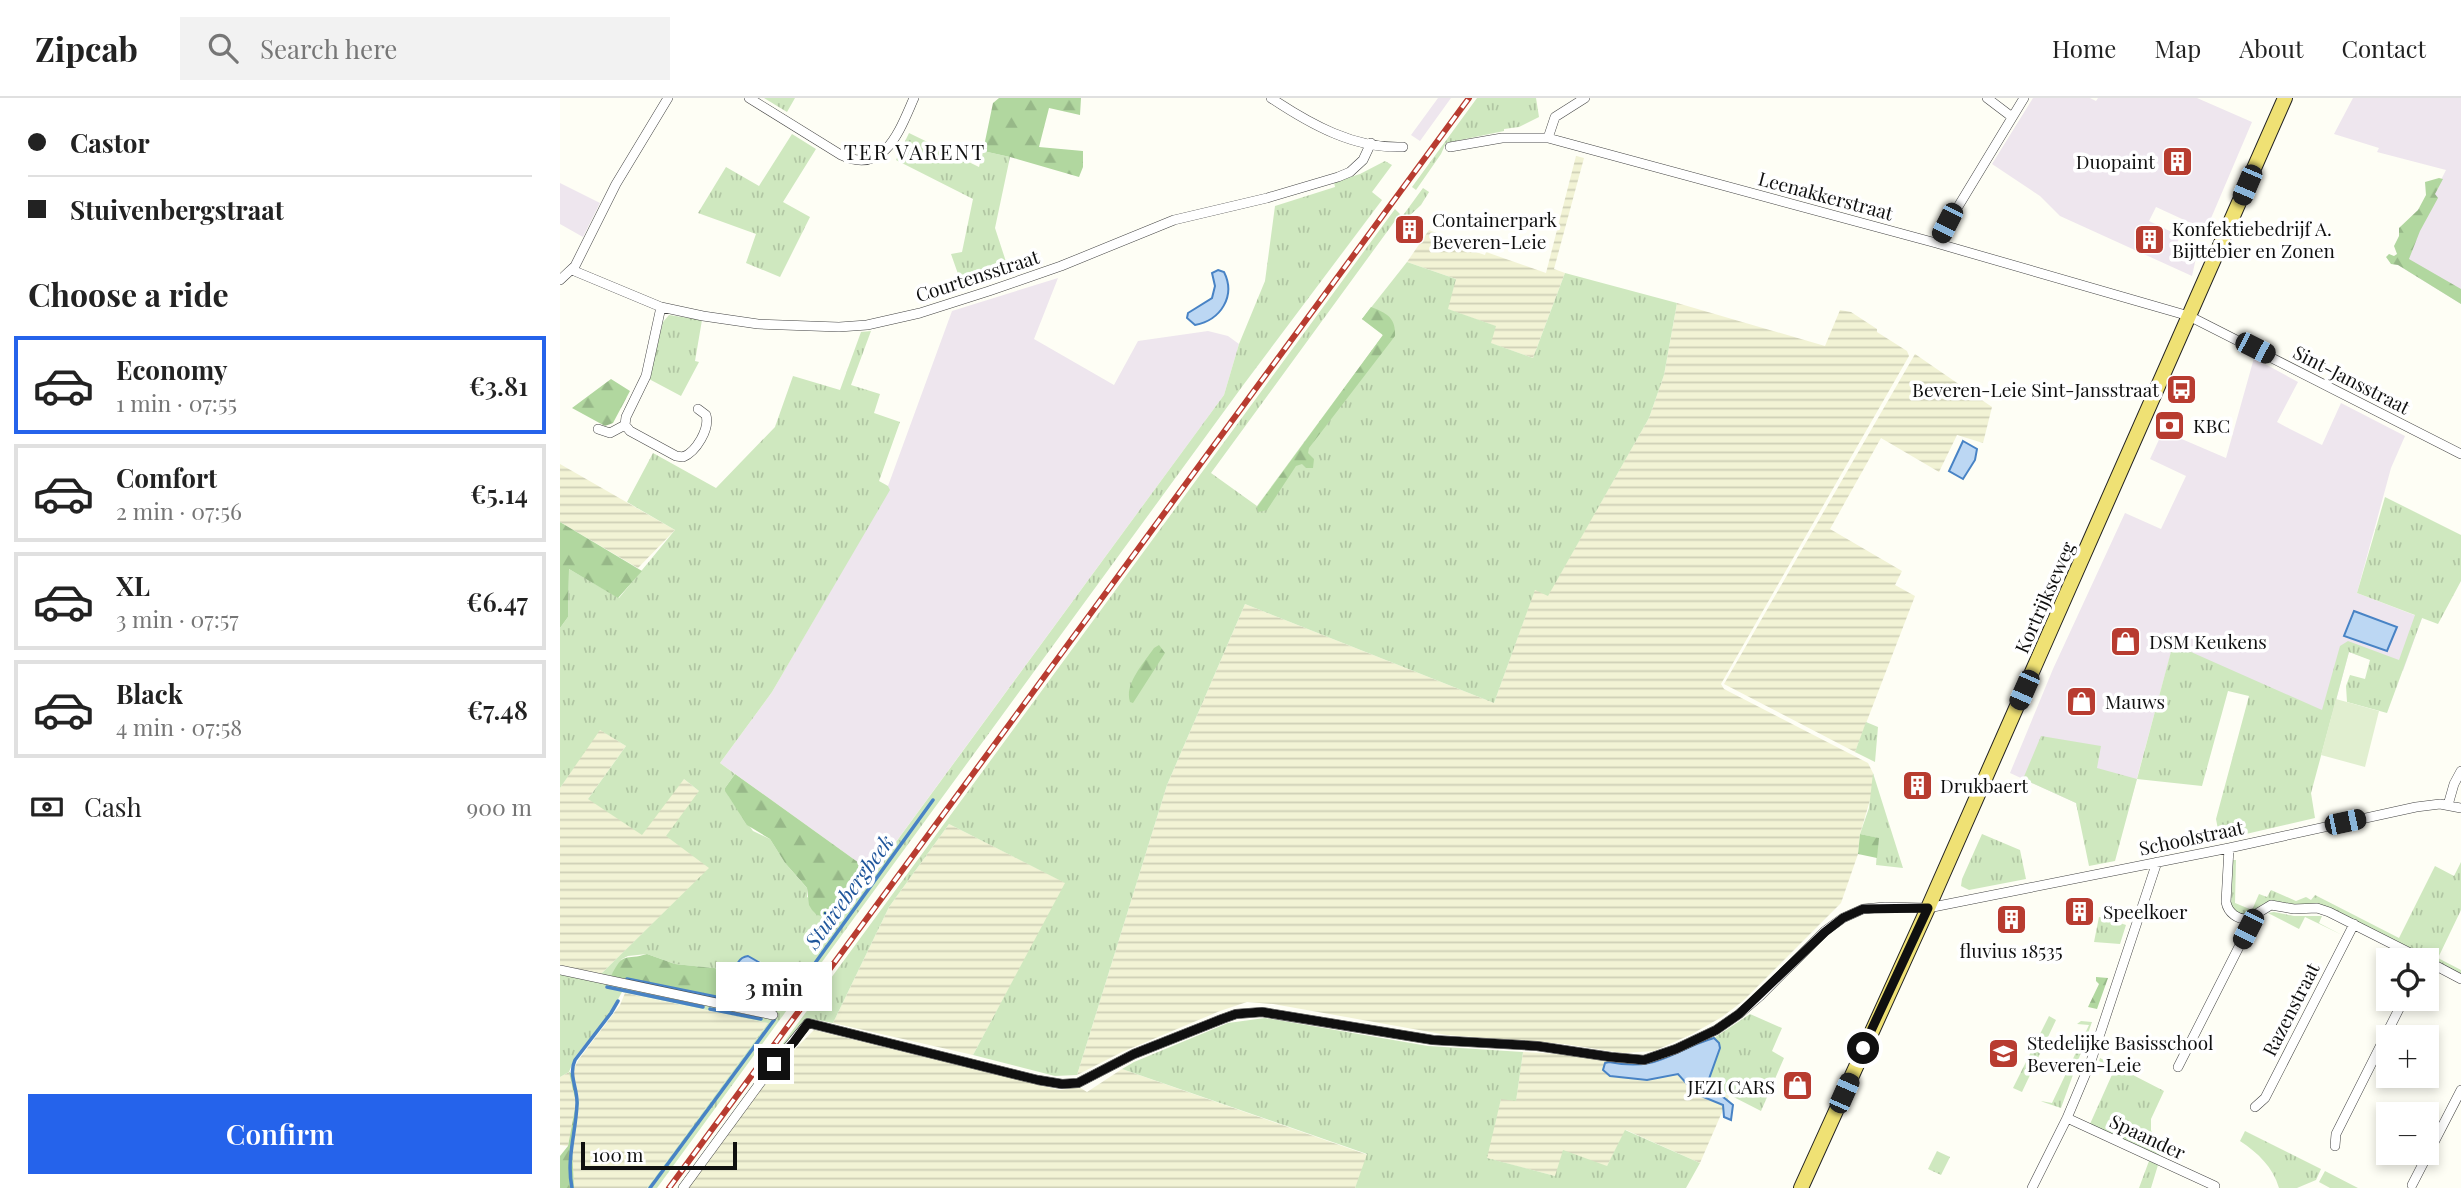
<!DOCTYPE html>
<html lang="en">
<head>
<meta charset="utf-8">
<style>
  body { margin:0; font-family:"Playfair Display",serif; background:#f2f2f2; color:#222; height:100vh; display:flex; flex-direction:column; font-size:26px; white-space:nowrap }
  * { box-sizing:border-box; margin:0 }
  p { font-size:23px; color:#767676 }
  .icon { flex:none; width:38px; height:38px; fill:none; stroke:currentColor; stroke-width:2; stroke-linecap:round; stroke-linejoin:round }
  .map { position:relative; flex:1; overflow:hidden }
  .sheet { display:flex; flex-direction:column; background:#fff; width:560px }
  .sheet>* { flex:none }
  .banner { display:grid; align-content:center; height:154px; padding:0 28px; background:#fff }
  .fabs { position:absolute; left:1816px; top:850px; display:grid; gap:14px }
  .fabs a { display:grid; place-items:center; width:63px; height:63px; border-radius:0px; background:#fff; box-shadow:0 4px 10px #0003; font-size:35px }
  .scale { position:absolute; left:21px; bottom:18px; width:156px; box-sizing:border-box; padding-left:7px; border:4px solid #101010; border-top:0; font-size:19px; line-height:24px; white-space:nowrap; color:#101010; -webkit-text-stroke:5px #fff; paint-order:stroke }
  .end { position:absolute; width:32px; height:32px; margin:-16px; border:9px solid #101010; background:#fff; box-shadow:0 0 0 4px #fff }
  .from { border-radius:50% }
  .bubble { position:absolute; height:49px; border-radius:0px; background:#fff; box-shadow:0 4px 10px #0003; font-size:23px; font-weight:600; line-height:49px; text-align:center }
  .car { position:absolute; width:21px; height:42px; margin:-21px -10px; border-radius:9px; box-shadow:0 0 5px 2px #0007; background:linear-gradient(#222 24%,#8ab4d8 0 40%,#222 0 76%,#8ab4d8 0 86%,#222 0) }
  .banner b { display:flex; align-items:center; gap:24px; height:66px; font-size:26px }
  .banner b+b { border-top:2px solid #e0e0e0 }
  .banner i { width:18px; height:18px; background:#222 }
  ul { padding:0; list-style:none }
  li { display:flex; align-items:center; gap:21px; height:98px; margin:0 14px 10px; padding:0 14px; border:4px solid #e0e0e0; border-radius:0px }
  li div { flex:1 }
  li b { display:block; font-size:26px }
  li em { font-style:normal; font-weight:600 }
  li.selected { border-color:#2563eb }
  li>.icon { width:63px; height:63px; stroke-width:1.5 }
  h2 { padding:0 28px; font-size:32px; line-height:84px }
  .pay { display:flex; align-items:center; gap:18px; height:77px; padding:0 28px; font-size:26px }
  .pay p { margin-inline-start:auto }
  .primary-button { display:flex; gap:14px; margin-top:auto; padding:14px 28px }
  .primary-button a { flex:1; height:80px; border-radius:0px; background:#2563eb; color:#fff; font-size:28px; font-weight:600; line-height:80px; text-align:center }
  header { display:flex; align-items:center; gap:42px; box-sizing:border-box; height:98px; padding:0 35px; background:#fff; border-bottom:2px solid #e0e0e0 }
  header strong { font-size:33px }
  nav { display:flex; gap:38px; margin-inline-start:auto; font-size:24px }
  .search { width:490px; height:63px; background:#f2f2f2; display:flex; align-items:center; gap:18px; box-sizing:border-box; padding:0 24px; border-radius:0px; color:#767676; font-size:26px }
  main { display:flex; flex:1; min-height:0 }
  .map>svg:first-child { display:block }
</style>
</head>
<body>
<header>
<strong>Zipcab</strong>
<div class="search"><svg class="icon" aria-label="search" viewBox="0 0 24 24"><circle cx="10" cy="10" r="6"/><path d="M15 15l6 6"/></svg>Search here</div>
<nav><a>Home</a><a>Map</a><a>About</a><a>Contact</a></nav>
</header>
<main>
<section class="sheet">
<div class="banner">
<b><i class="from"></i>Castor</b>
<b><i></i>Stuivenbergstraat</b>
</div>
<h2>Choose a ride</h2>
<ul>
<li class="selected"><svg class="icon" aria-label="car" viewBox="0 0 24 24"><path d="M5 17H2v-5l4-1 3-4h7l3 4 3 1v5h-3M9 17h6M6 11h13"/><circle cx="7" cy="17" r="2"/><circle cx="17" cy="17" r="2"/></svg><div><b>Economy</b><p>1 min · 07:55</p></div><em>€3.81</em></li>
<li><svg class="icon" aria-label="car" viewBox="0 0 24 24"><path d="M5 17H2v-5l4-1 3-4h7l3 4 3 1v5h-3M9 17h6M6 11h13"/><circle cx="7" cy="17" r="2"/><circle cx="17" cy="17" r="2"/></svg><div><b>Comfort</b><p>2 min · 07:56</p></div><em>€5.14</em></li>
<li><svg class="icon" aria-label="car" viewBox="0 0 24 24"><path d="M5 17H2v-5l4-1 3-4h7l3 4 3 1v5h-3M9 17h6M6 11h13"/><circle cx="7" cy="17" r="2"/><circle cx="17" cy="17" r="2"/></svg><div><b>XL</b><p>3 min · 07:57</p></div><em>€6.47</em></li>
<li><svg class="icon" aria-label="car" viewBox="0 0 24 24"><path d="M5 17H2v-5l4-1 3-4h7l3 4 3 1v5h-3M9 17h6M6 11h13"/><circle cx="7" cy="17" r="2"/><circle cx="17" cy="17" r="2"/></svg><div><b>Black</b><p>4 min · 07:58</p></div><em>€7.48</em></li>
</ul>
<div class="pay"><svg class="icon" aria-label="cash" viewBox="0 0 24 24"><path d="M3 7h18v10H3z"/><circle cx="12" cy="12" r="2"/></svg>Cash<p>900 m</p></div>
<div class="primary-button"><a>Confirm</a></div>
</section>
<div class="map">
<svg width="1901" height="1090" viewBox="0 0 1901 1090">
  <defs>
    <pattern id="farmland-rules" width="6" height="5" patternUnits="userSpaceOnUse" patternTransform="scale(1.75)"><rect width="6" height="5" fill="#f2f3d5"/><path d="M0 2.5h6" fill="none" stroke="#cecfb6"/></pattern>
    <pattern id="grass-tufts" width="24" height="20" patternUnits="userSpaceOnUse" patternTransform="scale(1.75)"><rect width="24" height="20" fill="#cfe8bf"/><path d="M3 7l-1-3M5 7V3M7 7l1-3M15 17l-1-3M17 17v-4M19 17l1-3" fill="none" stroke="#b1c6a3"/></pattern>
    <pattern id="forest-firs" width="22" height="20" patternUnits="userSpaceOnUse" patternTransform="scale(1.75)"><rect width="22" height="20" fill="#b1d79f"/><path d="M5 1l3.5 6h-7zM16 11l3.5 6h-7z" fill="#97b888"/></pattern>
  </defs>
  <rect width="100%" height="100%" fill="#fefef5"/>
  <path fill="#eee6ee" d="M878 0H891L860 43 851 37Z
    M1473 0H1530L1536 3 1538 0H1637L1692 24 1646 132 1596 109 1589 123 1620 138 1616 148 1636 160 1632 178 1500 118 1480 98 1432 66Z
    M1793 0H1901V206L1838 167 1886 72 1817 54 1819 50 1774 36Z
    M0 85 40 105 23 139 0 126Z
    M498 180 474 241 554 287 578 243 648 233 668 238 679 246 664 297 313 775 160 665 212 594 329 392 328 388 392 213Z
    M1694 260 1738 284 1717 324 1730 331 1762 347 1781 305 1845 338 1831 370 1797 495 1862 520 1843 573 1789 554 1772 617 1613 547 1567 717 1516 705 1450 675 1493 571 1565 415 1601 431 1626 378 1590 361 1603 333 1666 360Z"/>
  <path fill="url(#farmland-rules)" d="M1016 58 1024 60 994 171 1005 175 973 260 930 245 935 228 887 211 896 181 847 164 869 132 887 139 886 144 925 157 926 154 986 175Z
    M1117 205 1265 248 1280 212 1291 214 1317 231V234L1347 253 1349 258 1161 586 1164 591 1308 665 1313 675V692L1300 736 1298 756 1281 805 1183 903 1162 919 1132 936 1094 953 1063 955 1004 946 887 937 713 906 687 904 660 913 562 954 517 977 607 687 685 506 934 605 975 491 988 497 1089 320 1104 277Z
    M1355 256 1432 309 1423 345 1397 337 1379 374 1321 340 1270 431 1342 473 1335 487 1355 498 1295 654 1164 586Z
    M0 366 115 432 78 470 0 424Z
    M39 631 66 648 28 701 124 681 139 693 150 770 41 876 0 867V690Z
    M389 726 506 785 413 957 273 925 329 809Z
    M65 895 208 925 87 1090H14L12 1049 19 1005 13 972 19 961 60 907Z
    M254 932 500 992 519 989 527 994 562 971 808 1057 795 1090H128L220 966Z
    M1154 940 1156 964 1149 981 1152 988 1169 998 1140 1065 1066 1032 1047 1068 995 1078 926 1060 941 1000 956 1002 963 954 1013 957 1064 966Z
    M9 974 16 1005 8 1048 0 1047V979Z"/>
  <path fill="url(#grass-tufts)" d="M204 0H235L227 14Z
    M917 0H976L979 19 959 29 944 31V33L886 45 881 56 856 92 852 89Z
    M349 35 419 69 423 53 450 59 435 130 450 176 404 193 391 156 402 154 413 101 336 62Z
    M232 36 256 51 223 104 250 119 220 179 186 165 196 136 138 115 166 69 199 88Z
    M825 63 832 67 812 94 822 102 684 286 97 1090H87L208 925 62 894 51 914 15 959 9 974 0 979V876L211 921 231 895 222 889 213 878H211C209 866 197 860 185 859L177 865V877H171L162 871 115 866 87 856 68 858 62 861 51 878 41 876 149 770 106 738 139 693 124 681 82 737 28 701 66 648 40 632 0 690V530L8 519 9 471 59 500 115 432 67 404 93 355 156 390 215 329 233 278 280 292 301 234 311 233 291 287 320 296 314 315 340 324 319 383 328 388 330 392 212 594 160 665 175 676 165 690 169 699 193 733 210 741 225 765 247 790V799L281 819 664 297 679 246 705 183 715 108 775 89 774 84 800 76Z
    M863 90 869 94 861 107 846 121 842 118 844 116Z
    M835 111 840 116 651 375 697 408 823 237 802 221 847 164 896 181 888 211 936 228 931 245 973 260 1005 175 1117 205 1104 277 1089 320 988 498 975 492 934 605 685 506 607 687 517 977 495 978 413 957 505 785 389 726 329 809 273 925 247 920 121 1090H117Z
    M109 217 142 222 135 263 139 264 121 298 89 281 103 224Z
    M1825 399 1901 437V483L1878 526 1862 520 1827 615 1787 604 1786 588 1790 577 1805 581 1810 562 1789 554 1751 695 1755 720 1660 742 1656 721 1689 598 1668 593 1642 688 1577 681 1613 546 1762 612 1780 548 1788 543 1839 562 1855 517 1797 495Z
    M1306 624 1318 629 1315 664 1295 654Z
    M1481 638 1541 648 1537 670 1577 681 1555 763 1529 768 1516 705 1463 681Z
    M1313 675 1343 770 1316 767 1318 740 1300 736 1309 710Z
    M1422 736 1460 752 1466 781 1409 792 1401 788 1402 781Z
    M1673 762H1676L1675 805 1692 812 1699 796 1707 799 1711 792 1736 803 1746 799 1751 802 1755 797 1839 840 1875 768 1894 778 1901 764V812L1878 860 1901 872V877L1759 806C1751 806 1743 807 1736 807 1725 807 1718 801 1708 804 1699 806 1693 818 1683 817 1677 816 1674 812 1671 807Z
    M1714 814 1734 818H1762L1759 825 1782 837 1745 819 1739 831 1708 815Z
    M1539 819 1552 822 1551 825 1555 827 1557 824 1566 827 1560 846 1534 844Z
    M1190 916 1222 930 1212 953 1224 960 1201 1013 1152 988 1149 981 1160 950 1159 945 1154 940Z
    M1489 918 1496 922 1462 994 1453 990Z
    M705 920 868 948 963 954 956 1003 941 1001 927 1060 995 1078 1003 1052 1047 1068 1065 1032 1140 1065 1126 1090H795L807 1056 562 971 574 964 668 925Z
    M1521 923 1532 924 1501 1010 1483 1004 1481 1003 1492 1005 1529 927 1517 926Z
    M1540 960 1604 993 1591 1021V1032L1600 1058 1530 1026 1555 970 1539 963Z
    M1685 1033 1761 1071 1756 1082 1737 1090H1719C1713 1069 1698 1055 1680 1043Z
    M1377 1053 1390 1059 1381 1077 1368 1071Z
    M1589 1063 1598 1067 1591 1090H1579Z
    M1765 1073 1798 1090H1770L1759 1084Z"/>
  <path fill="url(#forest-firs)" d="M439 0H521L520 17 489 10 479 49 523 53V69L519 79 450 59 423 53 433 5Z
    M1879 80 1883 81 1875 96 1878 100 1860 133 1849 161 1901 191V206L1838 167 1831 166 1826 159 1829 156 1834 158 1837 156 1834 148 1839 138V130L1858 112 1866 97 1865 84Z
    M811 209C826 215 836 219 835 238L749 350 748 355 754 361 753 370H746L742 366 736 368 707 412 698 414 697 409 823 237 802 221Z
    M51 281 70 293 53 325 45 328 12 310Z
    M0 424 82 473 58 500 9 471 8 519 0 530Z
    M599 547 605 555 573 605 570 604C564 586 584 565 594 550Z
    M175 676 313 775 281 819 275 816 267 819 257 817 252 812 249 807 247 790 241 783 225 765 210 741 187 727 165 693V690Z
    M1300 736 1319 740 1317 760 1298 756Z
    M87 856 115 866 163 871 171 876 199 885 208 883 213 878 220 883 222 889 231 894 217 914 51 878C64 852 65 863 87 856Z
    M1536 879 1548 880 1537 911 1528 909 1539 886 1536 883Z
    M9 974 13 976 19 1005 12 1049 14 1090H0V1058L8 1048 16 1005Z"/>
  <path fill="#e1efd0" d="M1776 601 1819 613 1805 669 1761 657Z"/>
  <path fill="#bcd7f3" stroke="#4883c5" stroke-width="2" d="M658 172 664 174C676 198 661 222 635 227L627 220 628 215 652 200 655 188 652 175Z
    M1403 343 1417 351 1415 362 1403 381 1389 373Z
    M1794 513 1837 529 1827 553 1784 538Z
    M188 858 209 870 211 878 208 883 199 885 177 877C174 868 179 859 188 858Z
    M1154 940 1159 945 1160 950 1149 981 1157 994 1173 1007 1171 1022 1164 1019 1163 1007 1136 996 1118 976 1087 982 1050 978 1043 972 1045 965 1049 964C1099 974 1110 953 1154 940Z"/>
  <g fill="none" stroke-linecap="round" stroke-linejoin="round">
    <path stroke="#4883c5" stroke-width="3.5" d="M67 881 215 911 224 908 373 702
      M47 889 143 909
      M150 911 201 921
      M12 1090C6 1061 16 1035 17 1006 18 991 8 977 15 962L51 915 58 903
      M90 1090 214 922"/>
    <defs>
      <path id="street" d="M189 0 281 57C325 78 340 31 354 0
        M711 0C750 26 794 51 843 49
        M1427 0 1452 19
        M988 40 995 19 1025 0
        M890 49 942 40H988L1376 145 1629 218 1901 356
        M1376 145 1464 0
        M12 172 101 209 143 218 198 226 279 229 307 227 360 215 429 193 501 168 614 122 707 100 778 79 790 74 803 62 811 45
        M0 182 15 168 56 86 108 0
        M101 209 86 278 66 319 65 327 70 333 116 358 123 359C136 354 150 331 146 317L138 311
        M38 331 50 335 65 327
        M1888 707 1894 686 1901 673
        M1669 750 1666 804C1668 815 1678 822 1688 821L1711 807 1734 811 1757 810 1769 814 1866 863
        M1867 863 1901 881
        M0 872 213 917
        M1618 969 1688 831V821
        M1695 1009 1705 1000 1794 826
        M1507 1020 1655 1088
        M1775 1048 1776 1036 1844 901
        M1852 1087 1901 992
        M123 1090 214 966 248 925 478 982 502 986 518 985 574 956 662 921 676 916 702 914 873 942 977 948 1051 959 1084 962 1116 951 1156 932 1179 916 1200 898 1265 833 1283 820 1303 811 1325 809 1368 810 1669 750 1856 709 1880 706 1901 710
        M1472 1090 1507 1020 1531 963 1597 764"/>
      <path id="primary" d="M1241 1090 1368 810 1725 0"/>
    </defs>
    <use href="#street" stroke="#434343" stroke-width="10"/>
    <use href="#primary" stroke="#212121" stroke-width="16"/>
    <use href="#street" stroke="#fff" stroke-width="9"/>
    <use href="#primary" stroke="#efe174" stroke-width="14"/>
    <defs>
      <path id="rail" d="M109 1090 909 0"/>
    </defs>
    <use href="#rail" stroke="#b83c30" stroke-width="6"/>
    <use href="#rail" stroke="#fff" stroke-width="3.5" stroke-dasharray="10" stroke-linecap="butt"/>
  </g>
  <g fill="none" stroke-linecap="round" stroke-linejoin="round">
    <path stroke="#101010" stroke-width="9" d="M214 966 234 944 248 925 478 982 502 986 518 985 574 956 662 921 676 916 702 914 873 942 977 948 1051 959 1084 962 1116 951 1156 932 1179 916 1265 834 1283 820 1303 811 1368 810 1303 950"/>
  </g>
  <defs>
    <symbol id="building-square" viewBox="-11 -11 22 22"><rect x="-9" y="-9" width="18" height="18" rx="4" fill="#b83c30" stroke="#fff"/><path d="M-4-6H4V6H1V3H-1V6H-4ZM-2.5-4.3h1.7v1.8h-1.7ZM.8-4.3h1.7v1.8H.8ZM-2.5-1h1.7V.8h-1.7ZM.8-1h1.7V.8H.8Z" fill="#fff"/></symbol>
    <symbol id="bus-square" viewBox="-11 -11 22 22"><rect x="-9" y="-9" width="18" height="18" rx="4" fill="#b83c30" stroke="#fff"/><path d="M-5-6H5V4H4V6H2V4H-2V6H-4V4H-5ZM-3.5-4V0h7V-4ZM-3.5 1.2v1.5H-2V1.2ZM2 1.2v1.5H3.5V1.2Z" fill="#fff"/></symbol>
    <symbol id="bank-square" viewBox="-11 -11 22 22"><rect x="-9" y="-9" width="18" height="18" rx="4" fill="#b83c30" stroke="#fff"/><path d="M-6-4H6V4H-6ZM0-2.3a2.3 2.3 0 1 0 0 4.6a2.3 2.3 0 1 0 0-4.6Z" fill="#fff"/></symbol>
    <symbol id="shop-square" viewBox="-11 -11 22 22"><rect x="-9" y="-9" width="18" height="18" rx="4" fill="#b83c30" stroke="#fff"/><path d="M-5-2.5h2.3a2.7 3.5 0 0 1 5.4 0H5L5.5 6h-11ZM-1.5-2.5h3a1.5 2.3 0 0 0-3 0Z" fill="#fff"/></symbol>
    <symbol id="school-square" viewBox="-11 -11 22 22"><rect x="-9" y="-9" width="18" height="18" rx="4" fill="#b83c30" stroke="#fff"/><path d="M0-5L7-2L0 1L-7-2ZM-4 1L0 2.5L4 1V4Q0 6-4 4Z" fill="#fff"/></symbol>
  </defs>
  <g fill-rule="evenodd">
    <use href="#building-square" x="1600" y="46" width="35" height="35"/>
    <use href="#building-square" x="832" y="114" width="35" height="35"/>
    <use href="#building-square" x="1572" y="124" width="35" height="35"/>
    <use href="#bus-square" x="1604" y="274" width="35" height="35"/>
    <use href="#bank-square" x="1592" y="310" width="35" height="35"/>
    <use href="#shop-square" x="1548" y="526" width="35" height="35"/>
    <use href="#shop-square" x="1504" y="586" width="35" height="35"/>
    <use href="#building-square" x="1340" y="670" width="35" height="35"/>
    <use href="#building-square" x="1502" y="796" width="35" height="35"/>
    <use href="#building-square" x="1434" y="804" width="35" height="35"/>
    <use href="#school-square" x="1426" y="938" width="35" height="35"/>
    <use href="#shop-square" x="1220" y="970" width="35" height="35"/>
  </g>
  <g text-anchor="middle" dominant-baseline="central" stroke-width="7" stroke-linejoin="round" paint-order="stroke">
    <g font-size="19" fill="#101010" stroke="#fff" text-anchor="start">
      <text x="1595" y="63" text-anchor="end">Duopaint</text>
      <text x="872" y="121">Containerpark<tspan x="872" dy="22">Beveren-Leie</tspan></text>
      <text x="1612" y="130">Konfektiebedrijf A.<tspan x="1612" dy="22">Bijttebier en Zonen</tspan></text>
      <text x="1599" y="291" text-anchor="end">Beveren-Leie Sint-Jansstraat</text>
      <text x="1633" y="327">KBC</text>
      <text x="1589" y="543">DSM Keukens</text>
      <text x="1545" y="603">Mauws</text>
      <text x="1380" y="687">Drukbaert</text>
      <text x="1543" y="813">Speelkoer</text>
      <text x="1451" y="852" text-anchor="middle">fluvius 18535</text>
      <text x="1467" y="944">Stedelijke Basisschool<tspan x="1467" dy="22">Beveren-Leie</tspan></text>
      <text x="1215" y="988" text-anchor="end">JEZI CARS</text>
    </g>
    <g font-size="19" fill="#101010" stroke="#fff">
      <text transform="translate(1266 97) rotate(15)">Leenakkerstraat</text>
      <text transform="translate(417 177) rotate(-18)">Courtensstraat</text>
      <text transform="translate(1792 281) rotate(27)">Sint-Jansstraat</text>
      <text transform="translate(1484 499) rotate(-66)">Kortrijkseweg</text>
      <text transform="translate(1631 739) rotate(-12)">Schoolstraat</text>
      <text transform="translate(1730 911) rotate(-63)">Razenstraat</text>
      <text transform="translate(1588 1038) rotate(25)">Spaander</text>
    </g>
    <g font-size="21" letter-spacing="2" fill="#101010" stroke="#fff">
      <text x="355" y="53">TER VARENT</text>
    </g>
    <g font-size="21" font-style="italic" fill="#20569b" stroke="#fff">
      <text transform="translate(288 793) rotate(-54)">Stuivebergbeek</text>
    </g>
  </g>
</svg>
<div class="fabs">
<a><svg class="icon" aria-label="locate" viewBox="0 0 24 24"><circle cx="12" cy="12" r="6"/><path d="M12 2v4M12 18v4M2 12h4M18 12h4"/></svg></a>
<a>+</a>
<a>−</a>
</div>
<div class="scale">100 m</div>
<i class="end from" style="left:1303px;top:950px"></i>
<i class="end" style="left:214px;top:966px"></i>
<div class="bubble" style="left:156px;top:864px;width:116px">3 min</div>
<i class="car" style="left:1687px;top:87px;rotate:203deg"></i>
<i class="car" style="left:1387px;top:125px;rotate:207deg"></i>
<i class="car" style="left:1695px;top:250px;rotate:117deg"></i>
<i class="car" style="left:1464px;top:592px;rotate:204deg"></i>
<i class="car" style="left:1785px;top:724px;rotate:78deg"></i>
<i class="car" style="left:1688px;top:831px;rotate:207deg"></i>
<i class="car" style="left:1284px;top:995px;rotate:24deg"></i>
</div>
</main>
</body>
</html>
